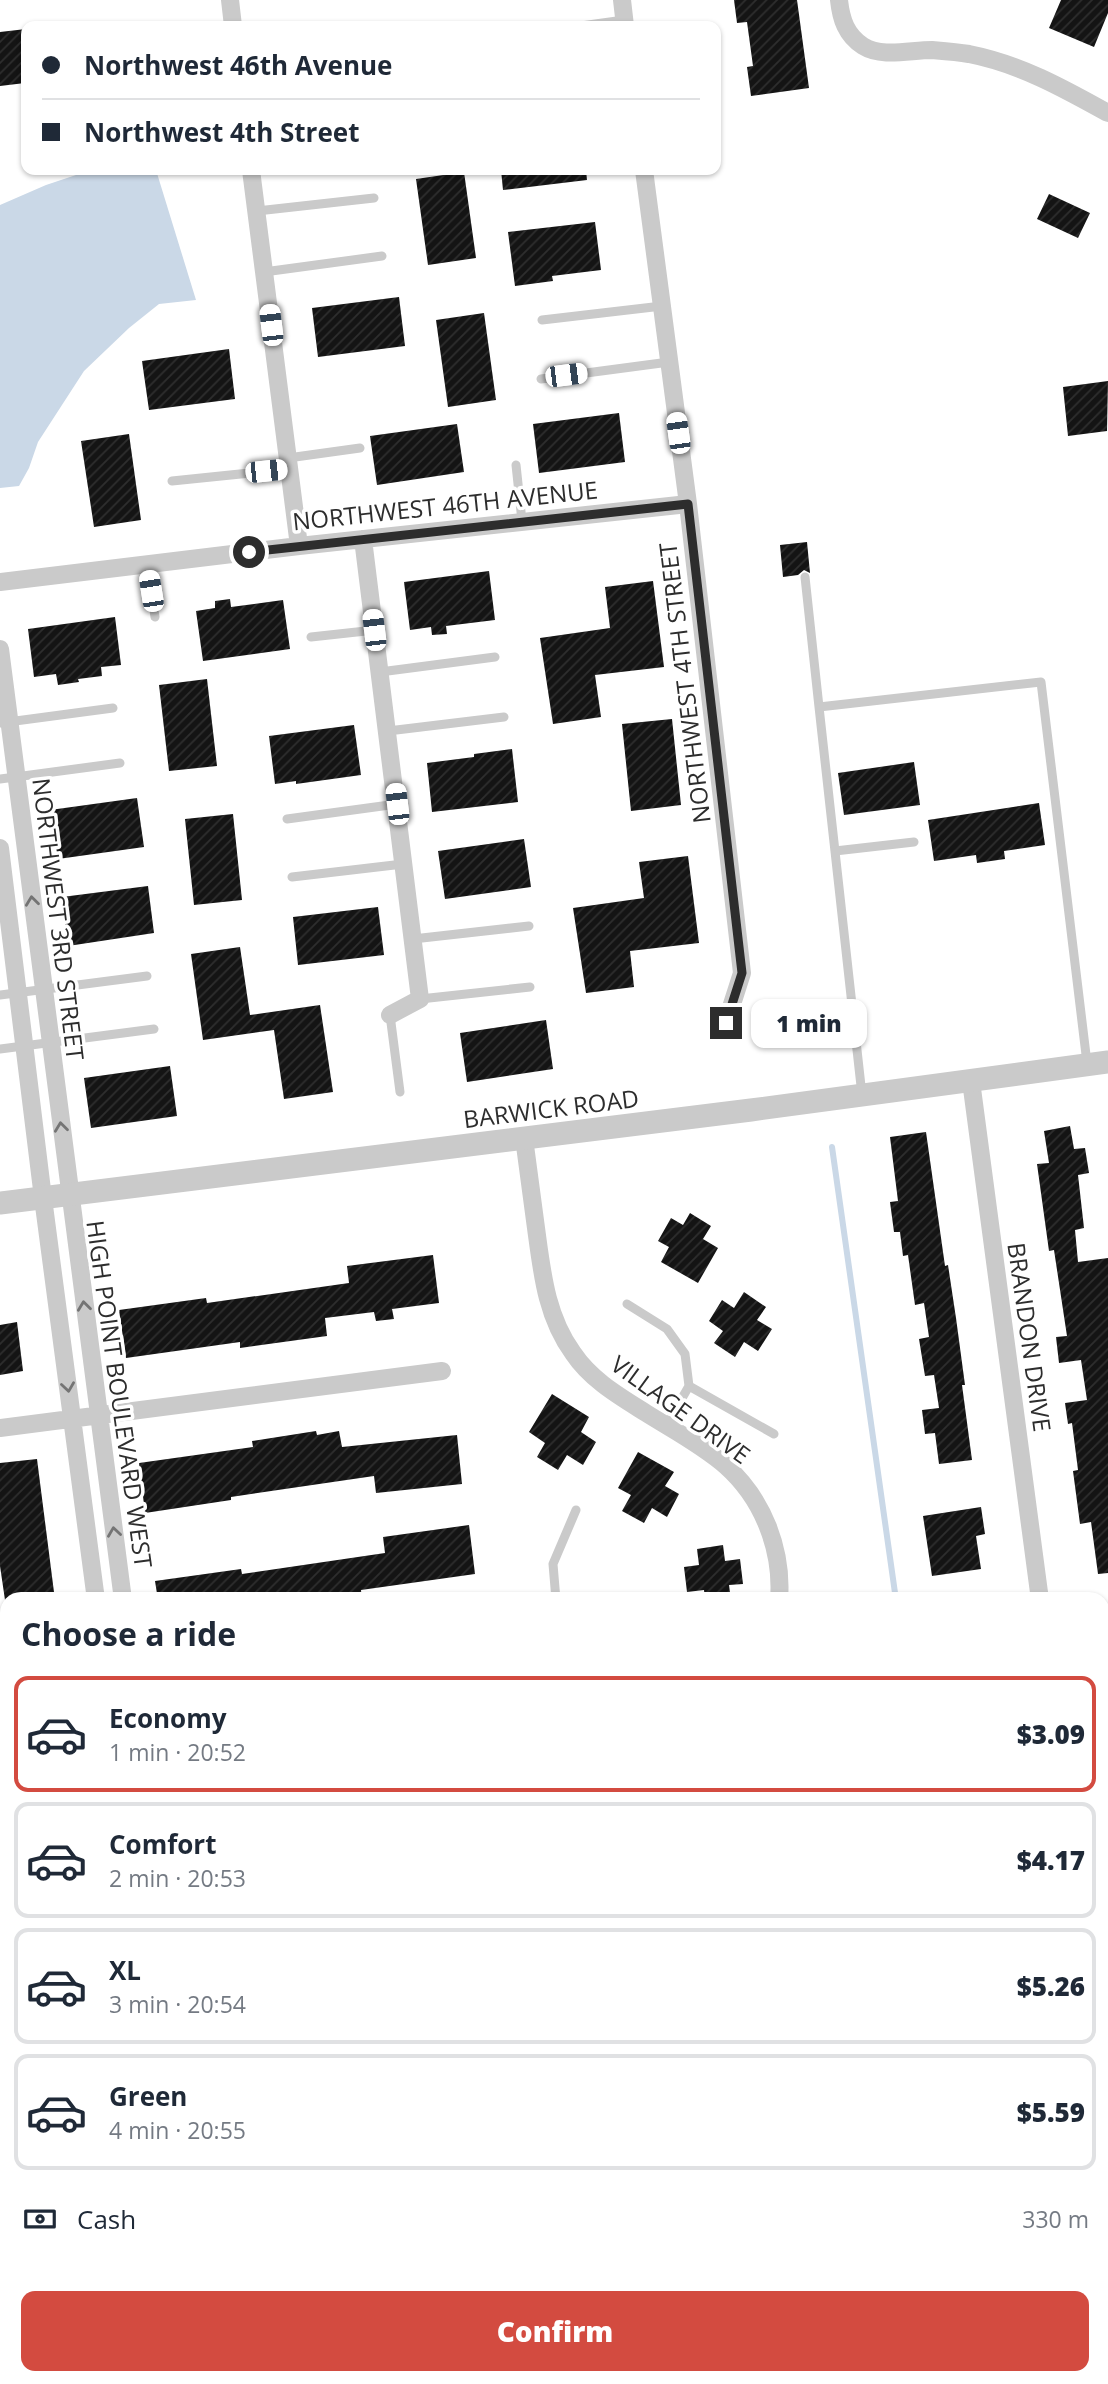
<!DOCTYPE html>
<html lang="en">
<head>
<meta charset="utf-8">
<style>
  body { margin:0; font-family:"Open Sans",sans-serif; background:#f6f6f7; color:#1f2937; height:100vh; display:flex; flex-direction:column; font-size:26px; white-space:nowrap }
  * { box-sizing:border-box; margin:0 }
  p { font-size:23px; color:#747a83 }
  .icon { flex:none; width:38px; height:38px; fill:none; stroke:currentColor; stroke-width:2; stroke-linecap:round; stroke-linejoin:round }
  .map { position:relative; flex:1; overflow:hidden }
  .panel { position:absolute; left:0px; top:1592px; width:1110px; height:793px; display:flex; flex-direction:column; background:#fff; border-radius:21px 21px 0 0; box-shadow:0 2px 5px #0004 }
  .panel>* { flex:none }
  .hud { position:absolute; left:21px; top:21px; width:700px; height:154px; border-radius:14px; box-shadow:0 2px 5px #0004; display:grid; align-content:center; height:154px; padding:0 21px; background:#fff }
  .end { position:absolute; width:32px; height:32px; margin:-16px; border:9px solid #2d2d2d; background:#fff; box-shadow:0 0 0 4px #fff }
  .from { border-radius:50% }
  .bubble { position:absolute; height:49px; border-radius:14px; background:#fff; box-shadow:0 2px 5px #0004; font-size:23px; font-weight:800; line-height:49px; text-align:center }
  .car { position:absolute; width:21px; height:42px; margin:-21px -10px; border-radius:9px; box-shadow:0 0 5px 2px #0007; background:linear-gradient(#fff 24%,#345 0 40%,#fff 0 76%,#345 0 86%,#fff 0) }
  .hud b { display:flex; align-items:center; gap:24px; height:66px; font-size:26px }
  .hud b+b { border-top:2px solid #e0e1e3 }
  .hud i { width:18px; height:18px; background:#1f2937 }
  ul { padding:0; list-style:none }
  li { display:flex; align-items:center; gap:21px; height:116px; margin:0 14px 10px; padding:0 7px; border:4px solid #e0e1e3; border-radius:14px }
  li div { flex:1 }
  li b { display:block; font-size:26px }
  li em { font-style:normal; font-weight:800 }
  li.selected { border-color:#d34b40 }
  li>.icon { width:63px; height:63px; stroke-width:1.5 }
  h2 { padding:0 21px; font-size:32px; line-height:84px }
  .pay { display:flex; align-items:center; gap:18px; height:77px; padding:0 21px; font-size:26px }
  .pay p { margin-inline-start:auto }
  .action { display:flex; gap:14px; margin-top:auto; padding:14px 21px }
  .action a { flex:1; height:80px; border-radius:14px; background:#d34b40; color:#fff; font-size:28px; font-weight:800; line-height:80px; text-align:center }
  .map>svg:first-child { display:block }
</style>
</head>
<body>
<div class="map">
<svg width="1108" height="2384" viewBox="0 0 1108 2384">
  <defs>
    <pattern id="building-hatch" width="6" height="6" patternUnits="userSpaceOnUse" patternTransform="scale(1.75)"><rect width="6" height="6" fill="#141414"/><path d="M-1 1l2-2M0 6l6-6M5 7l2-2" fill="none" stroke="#2e2e2e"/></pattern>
  </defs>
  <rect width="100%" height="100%" fill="#fff"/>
  <path fill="#cad8e7" d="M91 170H156L196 300 159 304 129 328 84 371 38 442 29 468 19 486 0 488V205L46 185Z"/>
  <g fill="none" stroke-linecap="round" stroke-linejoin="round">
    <path stroke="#cad8e7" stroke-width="6" d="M832 1147 896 1600
      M1005 2378 1006 2384"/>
  </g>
  <path fill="url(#building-hatch)" d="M734 0H797L809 88 751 96 747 67 753 66 747 22 737 23Z
    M1061 0H1108V13L1094 47 1049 28Z
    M26 29V70H23L25 83 0 86V32Z
    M501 170H586L587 180 503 190Z
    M464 172 476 258 428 265 416 179Z
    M1049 194 1090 213 1078 238 1037 219Z
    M595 222 601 270 552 276 553 281 515 286 508 232Z
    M399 297 405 346 318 357 312 308Z
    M484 313 496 400 448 407 436 320Z
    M229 349 235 399 149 410 142 361Z
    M1108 381 1107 431 1068 436 1063 387Z
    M619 413 625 462 539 473 533 424Z
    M457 424 464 472 377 485 370 436Z
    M129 434 141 520 94 527 81 441Z
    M807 542 810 573 804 570 798 575 783 577 780 545Z
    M489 571 495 620 446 626 447 634 432 635 431 627 410 630 404 582Z
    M653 581 664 667 595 675 601 717 553 724 540 638 610 628 605 587Z
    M230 599 231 607 283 600 290 649 203 661 196 611 215 608V601Z
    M115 617 121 665 101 667 102 676 78 679 79 682 58 685 56 674 34 677 28 629Z
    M207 679 217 766 169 771 159 685Z
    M672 719 681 805 631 811 622 724Z
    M354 725 361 775 296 784V781L275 784 269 736Z
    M512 749 518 802 432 812 427 763 474 757V754Z
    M914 762 920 805 844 815 838 773Z
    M137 798 144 847 58 859 50 810Z
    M1039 803 1045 845 1004 851 1005 859 977 863 976 855 934 861 928 820Z
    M233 814 242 900 194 905 185 819Z
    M524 839 531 887 445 899 438 851Z
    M688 856 699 943 630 951 634 987 586 993 573 908 644 898 639 862Z
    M148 886 154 933 68 946 62 897Z
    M378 907 384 955 298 965 293 917Z
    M240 947 250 1015 320 1005 333 1092 284 1099 274 1030 203 1040 191 954Z
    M546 1020 553 1069 467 1082 460 1033Z
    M170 1066 177 1116 91 1128 84 1078Z
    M1070 1126 1074 1149 1085 1148 1089 1173 1078 1175 1084 1228 1075 1230 1078 1262 1108 1258V1573L1098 1574 1091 1522 1080 1524 1073 1471 1078 1470 1072 1423 1068 1424 1065 1403 1087 1400 1081 1360 1059 1363 1056 1337 1067 1336 1054 1250 1049 1251 1037 1164 1049 1163 1044 1131Z
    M926 1132 945 1266 948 1265 956 1318 965 1385H962L972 1460 939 1464 935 1433 925 1434 922 1410 939 1408 934 1375 925 1376 919 1339 929 1337 924 1303 915 1305 908 1255 903 1256 900 1232H894L890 1202 898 1201 890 1137Z
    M690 1213 711 1226 703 1239 718 1248 698 1283 661 1262 669 1247 658 1241 671 1218 683 1225Z
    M433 1255 439 1303 392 1309 394 1319 376 1321 374 1312 325 1318 327 1336 240 1348V1342L126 1358 119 1310 206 1298 207 1303 349 1283 347 1266Z
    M744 1292 766 1307 757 1320 772 1329 758 1351 744 1342 735 1357 714 1343 723 1331 709 1321 722 1300 734 1308Z
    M17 1322 23 1371 0 1375V1325Z
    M552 1394 589 1417 581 1432 596 1442 583 1465 567 1455 558 1470 537 1457 545 1443 529 1432Z
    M316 1431 317 1435 339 1431 342 1447 457 1435 462 1484 376 1493 374 1476 231 1497V1500L145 1513 139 1463 253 1447 252 1441Z
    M638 1452 674 1472 665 1486 679 1494 667 1517 652 1508 644 1523 622 1511 631 1495 618 1488Z
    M37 1459 55 1600H5L0 1566V1463Z
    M981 1507 985 1534 976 1536 981 1569 932 1576 923 1516Z
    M469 1525 475 1574 361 1590 362 1600H158L155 1581 241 1569 242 1574 385 1553 383 1537Z
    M723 1545 725 1561 740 1559 743 1584 729 1585 731 1600H705L704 1590 687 1592 684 1567 699 1565 697 1549Z"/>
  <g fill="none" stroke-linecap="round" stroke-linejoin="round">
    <path stroke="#cacaca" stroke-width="9" d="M581 26 624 20
      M257 211 374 198
      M264 272 382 256
      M542 320 662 306
      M541 379 669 362
      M288 458 360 448
      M516 465 522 521
      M172 481 289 469
      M147 564 155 617
      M805 577 819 707
      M311 637 375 630
      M380 672 495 657
      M0 723 113 708
      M388 731 504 717
      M0 779 120 763
      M287 819 397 804
      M835 851 914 842
      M292 877 403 864
      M413 939 529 926
      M0 995 147 976
      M420 999 530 987
      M390 1015 400 1092
      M0 1049 154 1029
      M862 1095 819 707 1041 682 1087 1063
      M627 1304 667 1329 685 1354 689 1386 666 1426
      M689 1386 774 1434
      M556 1600 553 1564 576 1510
      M0 2130 7 2129"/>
    <path stroke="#cacaca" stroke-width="18" d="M230 0 233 26
      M622 0 625 26
      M839 0C841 19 846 35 863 46 882 58 910 50 932 50 944 51 957 52 969 54 1020 64 1063 88 1108 113
      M251 170 299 546
      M644 170 688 504 742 973 726 1023
      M363 539 420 999 390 1015
      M0 582 299 546 688 504
      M0 649 123 1600
      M0 848 43 1198 96 1600
      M971 1081 1040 1600
      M524 1138C528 1168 532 1198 536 1228 542 1272 546 1316 573 1353 591 1380 619 1396 646 1413 673 1430 702 1445 726 1466 763 1499 783 1550 779 1600
      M0 1428 442 1371
      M0 1707 7 1706
      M0 1982 7 1981
      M1102 2074 1108 2116
      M0 2258 7 2257
      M594 2378 595 2384
      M640 2378 641 2384"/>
    <path stroke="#cacaca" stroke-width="23" d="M0 1203 751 1110 1108 1062"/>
  </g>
  <defs><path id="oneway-chevron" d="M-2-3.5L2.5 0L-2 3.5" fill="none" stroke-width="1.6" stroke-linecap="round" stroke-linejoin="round" transform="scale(1.75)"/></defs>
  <g stroke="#747474">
    <use href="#oneway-chevron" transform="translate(32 901) rotate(-97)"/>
    <use href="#oneway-chevron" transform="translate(61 1127) rotate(-97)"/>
    <use href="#oneway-chevron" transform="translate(84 1306) rotate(-97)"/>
    <use href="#oneway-chevron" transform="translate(68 1387) rotate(82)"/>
    <use href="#oneway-chevron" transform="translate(114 1532) rotate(-98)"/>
  </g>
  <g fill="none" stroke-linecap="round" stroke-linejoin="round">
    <path stroke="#2d2d2d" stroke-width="9" d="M249 552 688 504 742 973 726 1023"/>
  </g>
  <g text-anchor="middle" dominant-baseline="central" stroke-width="7" stroke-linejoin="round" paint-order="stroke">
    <g font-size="24" fill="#2d2d2d" stroke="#fff">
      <text transform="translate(445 505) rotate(-6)">NORTHWEST 46TH AVENUE</text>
      <text transform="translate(684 683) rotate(-97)">NORTHWEST 4TH STREET</text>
      <text transform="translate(59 919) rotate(83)">NORTHWEST 3RD STREET</text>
      <text transform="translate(551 1108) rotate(-7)">BARWICK ROAD</text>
      <text transform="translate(1030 1337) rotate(82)">BRANDON DRIVE</text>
      <text transform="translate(120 1394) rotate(82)">HIGH POINT BOULEVARD WEST</text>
      <text transform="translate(681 1409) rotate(36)">VILLAGE DRIVE</text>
    </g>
  </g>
</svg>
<i class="end from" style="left:249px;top:552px"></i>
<i class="end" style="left:726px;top:1023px"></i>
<div class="bubble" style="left:751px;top:999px;width:116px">1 min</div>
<i class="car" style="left:271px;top:325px;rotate:353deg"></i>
<i class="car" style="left:566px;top:375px;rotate:83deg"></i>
<i class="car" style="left:678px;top:433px;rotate:352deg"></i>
<i class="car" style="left:266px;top:471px;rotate:84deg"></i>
<i class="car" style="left:151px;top:591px;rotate:351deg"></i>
<i class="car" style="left:374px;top:630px;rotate:353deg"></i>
<i class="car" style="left:397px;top:804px;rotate:353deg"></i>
<div class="hud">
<b><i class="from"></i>Northwest 46th Avenue</b>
<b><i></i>Northwest 4th Street</b>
</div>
<section class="panel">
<h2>Choose a ride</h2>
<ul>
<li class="selected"><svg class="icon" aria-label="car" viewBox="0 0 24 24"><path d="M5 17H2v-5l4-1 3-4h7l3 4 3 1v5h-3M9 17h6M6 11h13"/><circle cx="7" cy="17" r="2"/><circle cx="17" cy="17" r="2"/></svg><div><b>Economy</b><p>1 min · 20:52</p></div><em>$3.09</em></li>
<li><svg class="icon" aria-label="car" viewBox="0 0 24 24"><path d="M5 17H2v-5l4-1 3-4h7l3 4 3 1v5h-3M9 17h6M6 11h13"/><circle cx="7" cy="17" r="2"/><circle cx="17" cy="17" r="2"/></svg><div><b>Comfort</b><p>2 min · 20:53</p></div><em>$4.17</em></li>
<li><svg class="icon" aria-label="car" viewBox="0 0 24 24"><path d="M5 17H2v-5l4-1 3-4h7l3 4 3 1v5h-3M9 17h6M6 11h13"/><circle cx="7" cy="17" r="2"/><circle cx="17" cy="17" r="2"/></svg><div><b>XL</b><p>3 min · 20:54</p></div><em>$5.26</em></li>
<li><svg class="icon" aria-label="car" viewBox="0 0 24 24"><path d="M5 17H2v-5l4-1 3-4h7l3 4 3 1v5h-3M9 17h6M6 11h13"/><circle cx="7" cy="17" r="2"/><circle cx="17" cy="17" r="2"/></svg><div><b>Green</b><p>4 min · 20:55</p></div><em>$5.59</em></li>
</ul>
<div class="pay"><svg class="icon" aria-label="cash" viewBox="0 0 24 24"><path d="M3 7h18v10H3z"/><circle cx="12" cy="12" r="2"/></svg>Cash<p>330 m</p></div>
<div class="action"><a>Confirm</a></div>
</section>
</div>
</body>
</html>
